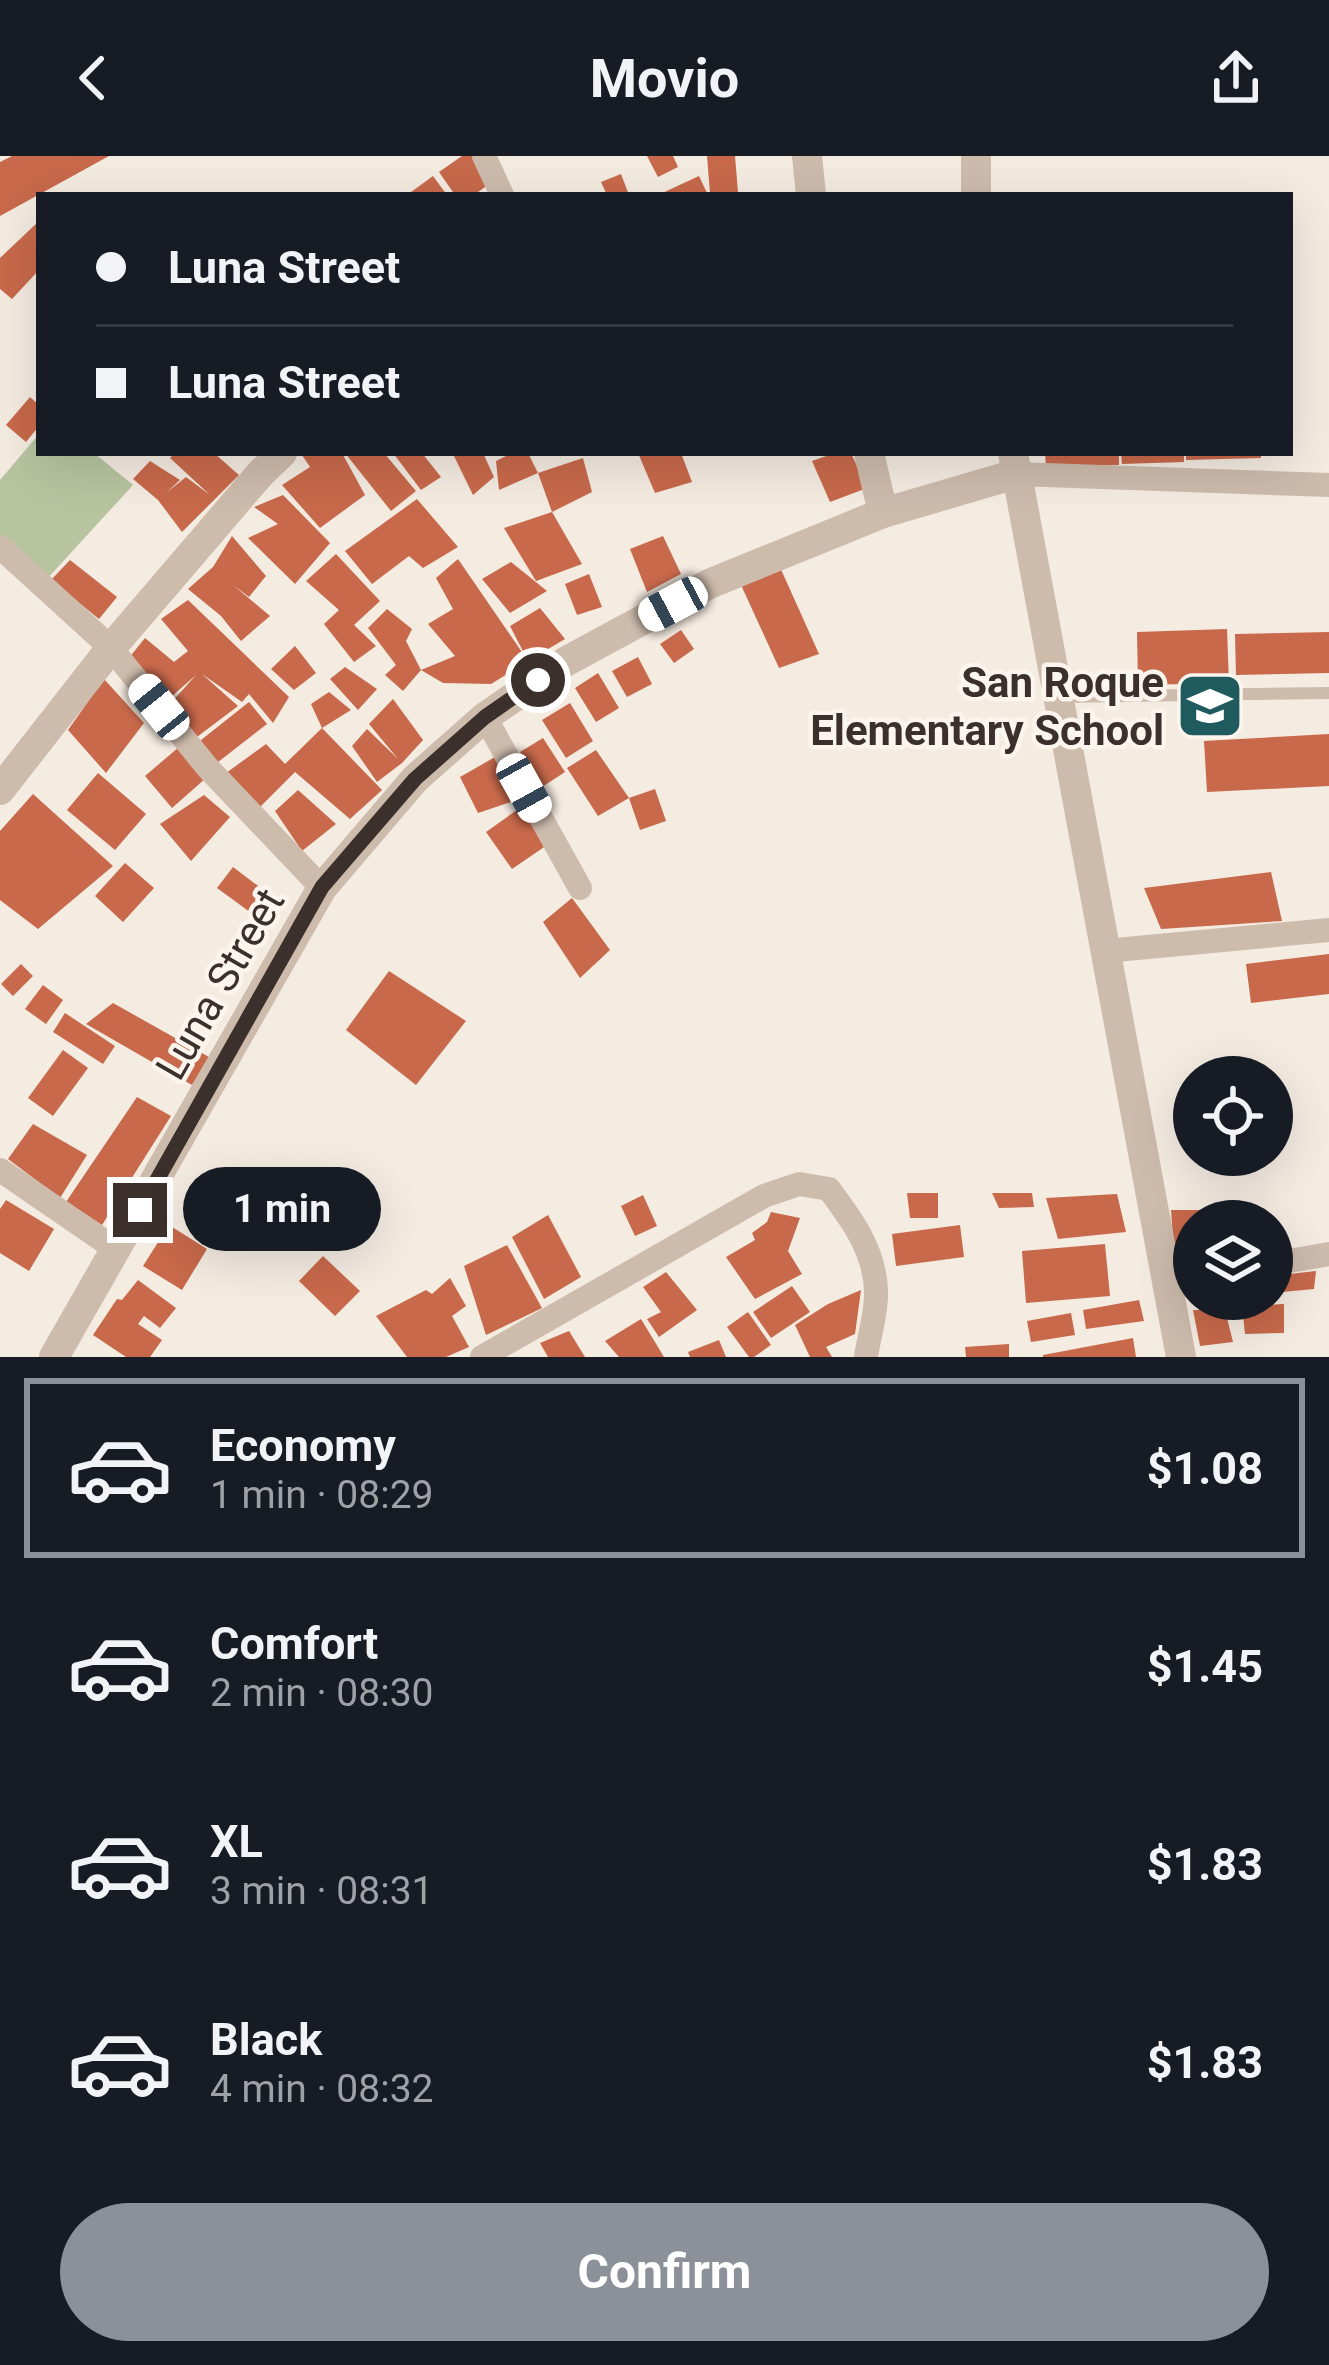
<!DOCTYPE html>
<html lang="en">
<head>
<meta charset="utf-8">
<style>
  body { margin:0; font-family:Roboto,sans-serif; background:#20242c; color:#f1f3f6; height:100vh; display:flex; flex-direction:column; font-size:45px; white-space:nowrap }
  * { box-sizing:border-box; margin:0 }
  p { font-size:39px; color:#9ea1a6 }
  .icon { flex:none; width:66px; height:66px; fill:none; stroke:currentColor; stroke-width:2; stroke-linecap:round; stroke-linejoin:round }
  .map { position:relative; height:1201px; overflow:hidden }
  .drawer { display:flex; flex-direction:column; background:#171b24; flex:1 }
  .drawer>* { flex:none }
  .guide { position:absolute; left:36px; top:36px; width:1257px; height:264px; border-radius:0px; box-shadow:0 12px 48px #0002; display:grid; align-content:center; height:264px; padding:0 60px; background:#171b24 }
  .fabs { position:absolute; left:1173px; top:900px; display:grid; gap:24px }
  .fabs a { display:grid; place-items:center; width:120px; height:120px; border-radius:50%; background:#171b24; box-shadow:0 12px 48px #0002; font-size:60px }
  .end { position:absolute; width:54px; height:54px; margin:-27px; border:15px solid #3b302b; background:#fff; box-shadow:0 0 0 6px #fff }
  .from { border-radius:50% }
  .bubble { position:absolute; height:84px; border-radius:42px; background:#171b24; box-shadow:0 12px 48px #0002; font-size:39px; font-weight:700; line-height:84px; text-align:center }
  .car { position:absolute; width:36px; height:72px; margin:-36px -18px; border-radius:15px; box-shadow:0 0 9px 3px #0007; background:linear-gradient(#fff 24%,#345 0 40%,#fff 0 76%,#345 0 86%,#fff 0) }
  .guide b { display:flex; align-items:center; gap:42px; height:114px; font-size:45px }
  .guide b+b { border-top:3px solid #363941 }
  .guide i { width:30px; height:30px; background:#f1f3f6 }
  ul { padding:21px 0 0; list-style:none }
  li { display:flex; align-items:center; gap:36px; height:180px; margin:0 24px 18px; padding:0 36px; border:6px solid transparent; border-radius:0px }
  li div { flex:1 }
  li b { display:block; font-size:45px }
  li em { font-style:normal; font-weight:700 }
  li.current { border-color:#8c9099 }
  li>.icon { width:108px; height:108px; stroke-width:1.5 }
  .primary-button { display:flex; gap:24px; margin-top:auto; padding:24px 60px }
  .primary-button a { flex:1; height:138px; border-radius:72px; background:#8c9099; color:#fff; font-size:48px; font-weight:700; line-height:138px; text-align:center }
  header { display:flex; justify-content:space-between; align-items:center; height:156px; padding:0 60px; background:#171b24; font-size:54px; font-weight:700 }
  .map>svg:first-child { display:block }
</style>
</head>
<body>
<header><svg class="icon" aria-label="back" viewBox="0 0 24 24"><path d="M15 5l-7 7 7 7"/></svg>Movio<svg class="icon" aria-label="share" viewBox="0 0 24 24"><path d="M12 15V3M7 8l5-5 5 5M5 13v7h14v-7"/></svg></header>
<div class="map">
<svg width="1329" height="1201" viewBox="0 0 1329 1201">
  <rect width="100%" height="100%" fill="#f4ebe1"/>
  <path fill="#b8c4a0" d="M39 278V297H94L133 329 46 424 0 382V324Z"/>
  <path fill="#c8694b" d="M12 0H109L0 60V6Z
    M462 0H473L492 26 474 39H455L439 16Z
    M647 0H673L678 11 658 21Z
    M707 0H735L738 36 710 37Z
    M621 18 629 39H607L601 26Z
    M433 20 447 39H407Z
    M699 20 708 39H658Z
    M39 65V114L12 143 0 133V102Z
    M30 241 39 249V270L26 286 6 269Z
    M175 297H214L239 319 182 376 158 344 133 323 150 305 180 324 166 337 186 321 210 339 170 302Z
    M305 297H342L365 339 320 372 282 329 310 311 302 299Z
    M345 297H384L416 335 391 355Z
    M393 297H422L441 321 421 334Z
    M460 297H483L494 321 473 339 454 300Z
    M512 297H528L538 317 583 302 592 336 552 356 538 317 499 334 496 305Z
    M638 297H681L692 326 655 337Z
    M835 297H851L867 332 830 346 812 305Z
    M1045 297H1119V309L1046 311Z
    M1121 297H1184V306L1122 308Z
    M1186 297H1261V302L1186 304Z
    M283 339 330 387 295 428 248 382 278 368 254 351Z
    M417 343 458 391 423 412 409 400 372 428 345 395Z
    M552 356 582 408 536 425 504 372Z
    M232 380 266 420 249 441 233 429 270 460 241 485 221 460 188 433 213 411Z
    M663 380 681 418 647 436 630 393Z
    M336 398 380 445 354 469 376 490 354 506 324 468 339 454 306 425Z
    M458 403 528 505 491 528 443 527 421 514 455 500 428 468 453 453 436 422Z
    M70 404 117 441 99 463 51 424Z
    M511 406 547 435 510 457 482 423Z
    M779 409 819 498 779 512 741 429Z
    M589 418 602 451 577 459 565 428Z
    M188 444 289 541 273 567 249 538 242 546 202 518 238 550 193 584 169 549 196 519 163 548 124 508 145 482 174 506 188 495 161 463Z
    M540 452 565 483 528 505 510 470Z
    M387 453 412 473 406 485 421 514 403 535 385 519 396 509 368 472Z
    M1227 473 1229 527 1138 529 1137 476Z
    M681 474 694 493 674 507 660 488Z
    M1329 476V517L1236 519 1235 478Z
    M295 490 316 517 294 534 271 513Z
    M638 501 652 528 627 541 612 515Z
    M345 511 377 533 358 554 330 523Z
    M598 517 619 552 596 566 575 532Z
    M104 523 144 567 106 617 68 574Z
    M329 536 351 554 322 572 311 548Z
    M393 543 423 584 402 607 377 626 352 590 367 573 398 603 369 568Z
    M249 546 267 568 213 610 196 588Z
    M570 547 593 585 566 602 542 564Z
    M322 572 382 634 350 663 295 616 258 653 222 620 266 588 285 608Z
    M1329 578V630L1207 636 1204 585Z
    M543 582 565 616 542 631 520 596Z
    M179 591 206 622 172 652 145 620Z
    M596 594 629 642 598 660 567 612Z
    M495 601 511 646 478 657 460 621Z
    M98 617 146 658 115 694 67 654Z
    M655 633 666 665 640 674 629 642Z
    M298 634 336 668 302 695 275 655Z
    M33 638 113 710 38 773 0 744V675Z
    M204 639 230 661 191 705 160 668Z
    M524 649 550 687 512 713 486 676Z
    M125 707 154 732 123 766 95 740Z
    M233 711 278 745 262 765 217 732Z
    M1271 716 1282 765 1161 773 1144 732Z
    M572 742 610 794 580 822 543 766Z
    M1329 798V838L1251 847 1246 808Z
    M21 808 33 820 13 840 1 828Z
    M389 815 466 865 416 929 346 874Z
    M43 829 63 844 46 868 25 853Z
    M113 847 209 901 192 929 86 868Z
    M65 857 115 890 103 908 53 876Z
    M63 894 88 912 53 960 28 942Z
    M137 941 171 960 102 1069 66 1046Z
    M33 968 87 999 60 1042 8 1003Z
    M195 1031 234 1058 224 1073 185 1047Z
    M907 1037H938V1062H910Z
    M992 1037H1032L1034 1051 999 1052Z
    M1117 1038 1126 1076 1058 1083 1046 1042Z
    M643 1039 657 1070 635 1080 621 1050Z
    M6 1044 54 1073 29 1115 0 1097V1053Z
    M1171 1054H1213L1214 1065H1194V1111H1175Z
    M771 1056 800 1062 788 1095 802 1118 755 1143 726 1101 755 1084 752 1077 767 1066Z
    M548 1059 581 1121 544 1143 512 1081Z
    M169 1069 207 1093 182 1134 143 1110Z
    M960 1069 964 1101 896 1110 892 1078Z
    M1105 1088 1110 1140 1026 1147 1022 1095Z
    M507 1089 542 1152 486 1179 464 1110Z
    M323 1100 360 1135 335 1160 299 1125Z
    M1316 1115 1314 1133 1272 1137V1120Z
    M666 1116 697 1154 659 1181 647 1163 661 1156 643 1131Z
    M450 1122 466 1150 452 1160 469 1191 446 1201H407L376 1160 426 1134 432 1138Z
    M138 1124 176 1152 160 1172 144 1160 138 1168 162 1184 150 1201H126L93 1179 117 1143 122 1144Z
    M792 1130 810 1156 771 1182 753 1156Z
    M861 1134 855 1178 826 1191 832 1201H810L795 1169 828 1148Z
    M1139 1144 1144 1165 1086 1173 1083 1154Z
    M1284 1148V1177L1245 1178 1242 1150Z
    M1193 1154H1225L1233 1186 1200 1190Z
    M748 1156 771 1189 754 1201H749L727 1171Z
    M1071 1157 1075 1179 1031 1186 1027 1165Z
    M641 1163 664 1201H619L605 1185Z
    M569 1175 585 1201H548L540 1187Z
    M1133 1182 1136 1201H1043V1199Z
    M719 1184 726 1201H690L688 1196Z
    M1009 1188V1201H966L965 1191Z"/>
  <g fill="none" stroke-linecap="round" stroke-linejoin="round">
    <path stroke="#cdbbac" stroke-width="12" d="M1059 541 1329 537"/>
    <path stroke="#cdbbac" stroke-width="24" d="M484 0 502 39
      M1016 318 1329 329
      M0 391 111 492 207 611 322 732
      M485 561 580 732
      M1105 795 1329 774
      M0 1014 117 1094
      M1272 1108 1329 1098
      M1167 1125 1194 1121
      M482 1201 764 1040 799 1028 829 1033C852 1064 875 1095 876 1135 877 1156 869 1180 866 1201"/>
    <path stroke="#cdbbac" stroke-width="30" d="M807 0 811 39
      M976 0V39
      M869 297 883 357
      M1013 297 1181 1201
      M0 634 111 492 260 318 282 297
      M54 1201 322 732 415 623 485 561 565 506 709 428 883 357 1016 318"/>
  </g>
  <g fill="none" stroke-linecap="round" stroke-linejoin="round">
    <path stroke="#3b302b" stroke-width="15" d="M140 1054 322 731 415 623 485 561 538 524"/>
  </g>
  <defs>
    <symbol id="school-square" viewBox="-11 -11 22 22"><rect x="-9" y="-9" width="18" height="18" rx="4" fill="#1f5a5e" stroke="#fbf5ee"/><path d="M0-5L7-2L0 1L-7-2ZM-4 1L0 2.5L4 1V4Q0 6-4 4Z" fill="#fff"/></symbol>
  </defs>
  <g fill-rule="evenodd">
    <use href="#school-square" x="1172" y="512" width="76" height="76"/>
  </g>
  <g text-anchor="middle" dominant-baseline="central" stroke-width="9" stroke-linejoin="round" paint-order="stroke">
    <g font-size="42" font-weight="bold" fill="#3b302b" stroke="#fbf5ee" text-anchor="end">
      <text x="1164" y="526">San Roque<tspan x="1164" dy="48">Elementary School</tspan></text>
    </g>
    <g font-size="42" fill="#3b302b" stroke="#fbf5ee">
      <text transform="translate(220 828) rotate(-60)">Luna Street</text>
    </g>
  </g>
</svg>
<div class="fabs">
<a><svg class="icon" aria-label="locate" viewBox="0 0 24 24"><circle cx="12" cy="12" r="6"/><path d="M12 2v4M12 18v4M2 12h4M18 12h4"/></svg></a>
<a><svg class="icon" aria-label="layers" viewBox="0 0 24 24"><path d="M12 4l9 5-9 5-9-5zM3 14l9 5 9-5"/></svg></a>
</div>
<i class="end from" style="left:538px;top:524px"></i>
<i class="end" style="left:140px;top:1054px"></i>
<div class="bubble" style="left:183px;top:1011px;width:198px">1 min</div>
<i class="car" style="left:673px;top:448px;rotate:242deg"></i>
<i class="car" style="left:159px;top:551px;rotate:321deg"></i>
<i class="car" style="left:524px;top:632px;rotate:151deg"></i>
<div class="guide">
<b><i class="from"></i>Luna Street</b>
<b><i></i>Luna Street</b>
</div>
</div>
<section class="drawer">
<ul>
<li class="current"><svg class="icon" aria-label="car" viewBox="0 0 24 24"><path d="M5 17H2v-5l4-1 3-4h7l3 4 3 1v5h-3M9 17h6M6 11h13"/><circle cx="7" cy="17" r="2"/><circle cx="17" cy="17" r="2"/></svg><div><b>Economy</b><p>1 min · 08:29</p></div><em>$1.08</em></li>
<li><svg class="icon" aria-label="car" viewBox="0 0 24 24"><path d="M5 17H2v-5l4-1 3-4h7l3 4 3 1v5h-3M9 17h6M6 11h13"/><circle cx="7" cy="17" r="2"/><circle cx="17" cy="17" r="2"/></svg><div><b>Comfort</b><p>2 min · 08:30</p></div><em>$1.45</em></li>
<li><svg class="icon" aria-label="car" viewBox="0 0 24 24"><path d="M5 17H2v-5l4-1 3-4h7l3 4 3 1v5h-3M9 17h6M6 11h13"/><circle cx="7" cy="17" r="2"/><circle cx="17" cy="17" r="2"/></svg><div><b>XL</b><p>3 min · 08:31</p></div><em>$1.83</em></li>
<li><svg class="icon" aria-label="car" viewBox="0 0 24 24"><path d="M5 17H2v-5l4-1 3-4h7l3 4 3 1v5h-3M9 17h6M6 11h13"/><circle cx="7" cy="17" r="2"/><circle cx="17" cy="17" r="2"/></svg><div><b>Black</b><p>4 min · 08:32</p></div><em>$1.83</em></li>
</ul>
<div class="primary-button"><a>Confirm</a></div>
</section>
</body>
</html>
